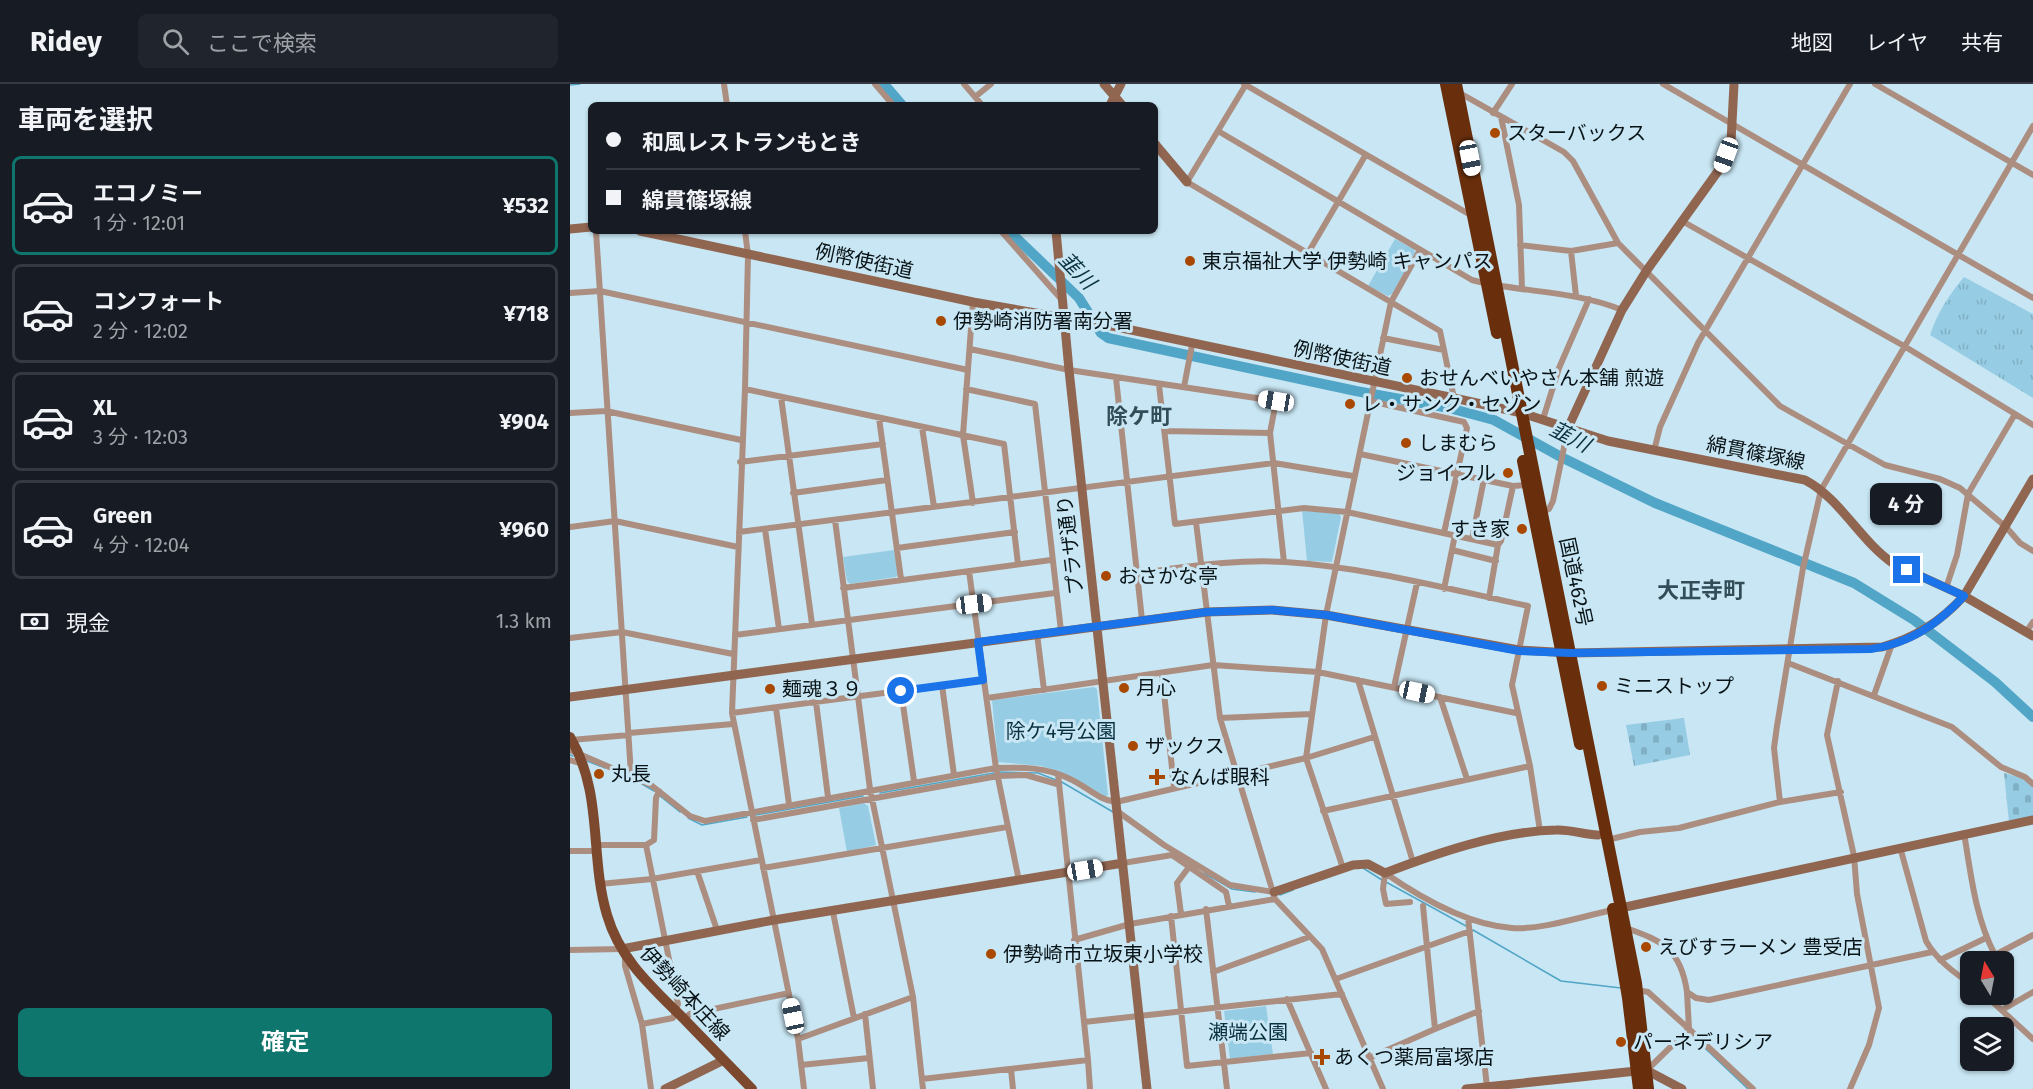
<!DOCTYPE html>
<html lang="ja">
<head>
<meta charset="utf-8">
<style>
  body { margin:0; font-family:"Fira Sans","Noto Sans JP",sans-serif; background:#20242c; color:#f1f3f6; height:100vh; display:flex; flex-direction:column; font-size:22px; white-space:nowrap }
  * { box-sizing:border-box; margin:0 }
  p { font-size:20px; color:#9ea1a6 }
  .icon { flex:none; width:33px; height:33px; fill:none; stroke:currentColor; stroke-width:2; stroke-linecap:round; stroke-linejoin:round }
  .map { position:relative; flex:1; overflow:hidden }
  .panel { display:flex; flex-direction:column; background:#171b24; width:570px }
  .panel>* { flex:none }
  .guide { position:absolute; left:18px; top:18px; width:570px; height:132px; border-radius:9px; box-shadow:0 2px 4px #0004; display:grid; align-content:center; height:132px; padding:0 18px; background:#171b24 }
  .needle { width:39px; rotate:350deg }
  .controls { position:absolute; left:1390px; top:867px; display:grid; gap:12px }
  .controls a { display:grid; place-items:center; width:54px; height:54px; border-radius:9px; background:#171b24; box-shadow:0 2px 4px #0004; font-size:30px }
  .end { position:absolute; width:27px; height:27px; margin:-14px; border:8px solid #1a73e8; background:#fff; box-shadow:0 0 0 3px #fff }
  .from { border-radius:50% }
  .bubble { position:absolute; height:42px; border-radius:9px; background:#171b24; box-shadow:0 2px 4px #0004; font-size:20px; font-weight:700; line-height:42px; text-align:center }
  .car { position:absolute; width:18px; height:36px; margin:-18px -9px; border-radius:8px; box-shadow:0 0 4px 2px #0007; background:linear-gradient(#fff 24%,#345 0 40%,#fff 0 76%,#345 0 86%,#fff 0) }
  .guide b { display:flex; align-items:center; gap:21px; height:57px; font-size:22px }
  .guide b+b { border-top:2px solid #363941 }
  .guide i { width:15px; height:15px; background:#f1f3f6 }
  ul { padding:0; list-style:none }
  li { display:flex; align-items:center; gap:18px; height:99px; margin:0 12px 9px; padding:0 6px; border:3px solid #363941; border-radius:9px }
  li div { flex:1 }
  li b { display:block; font-size:22px }
  li em { font-style:normal; font-weight:700 }
  li.on { border-color:#0f766e }
  li>.icon { width:54px; height:54px; stroke-width:1.5 }
  h2 { padding:0 18px; font-size:27px; line-height:72px }
  .pay { display:flex; align-items:center; gap:15px; height:66px; padding:0 18px; font-size:22px }
  .pay p { margin-inline-start:auto }
  .button { display:flex; gap:12px; margin-top:auto; padding:12px 18px }
  .button a { flex:1; height:69px; border-radius:9px; background:#0f766e; color:#fff; font-size:24px; font-weight:700; line-height:69px; text-align:center }
  header { display:flex; align-items:center; gap:36px; box-sizing:border-box; height:84px; padding:0 30px; background:#171b24; border-bottom:2px solid #363941 }
  header strong { font-size:28px }
  nav { display:flex; gap:33px; margin-inline-start:auto; font-size:21px }
  .search { width:420px; height:54px; background:#20242c; display:flex; align-items:center; gap:15px; box-sizing:border-box; padding:0 21px; border-radius:9px; color:#9ea1a6; font-size:22px }
  main { display:flex; flex:1; min-height:0 }
  .map>svg:first-child { display:block }
</style>
</head>
<body>
<header>
<strong>Ridey</strong>
<div class="search"><svg class="icon" aria-label="search" viewBox="0 0 24 24"><circle cx="10" cy="10" r="6"/><path d="M15 15l6 6"/></svg>ここで検索</div>
<nav><a>地図</a><a>レイヤ</a><a>共有</a></nav>
</header>
<main>
<section class="panel">
<h2>車両を選択</h2>
<ul>
<li class="on"><svg class="icon" aria-label="car" viewBox="0 0 24 24"><path d="M5 17H2v-5l4-1 3-4h7l3 4 3 1v5h-3M9 17h6M6 11h13"/><circle cx="7" cy="17" r="2"/><circle cx="17" cy="17" r="2"/></svg><div><b>エコノミー</b><p>1 分 · 12:01</p></div><em>¥532</em></li>
<li><svg class="icon" aria-label="car" viewBox="0 0 24 24"><path d="M5 17H2v-5l4-1 3-4h7l3 4 3 1v5h-3M9 17h6M6 11h13"/><circle cx="7" cy="17" r="2"/><circle cx="17" cy="17" r="2"/></svg><div><b>コンフォート</b><p>2 分 · 12:02</p></div><em>¥718</em></li>
<li><svg class="icon" aria-label="car" viewBox="0 0 24 24"><path d="M5 17H2v-5l4-1 3-4h7l3 4 3 1v5h-3M9 17h6M6 11h13"/><circle cx="7" cy="17" r="2"/><circle cx="17" cy="17" r="2"/></svg><div><b>XL</b><p>3 分 · 12:03</p></div><em>¥904</em></li>
<li><svg class="icon" aria-label="car" viewBox="0 0 24 24"><path d="M5 17H2v-5l4-1 3-4h7l3 4 3 1v5h-3M9 17h6M6 11h13"/><circle cx="7" cy="17" r="2"/><circle cx="17" cy="17" r="2"/></svg><div><b>Green</b><p>4 分 · 12:04</p></div><em>¥960</em></li>
</ul>
<div class="pay"><svg class="icon" aria-label="cash" viewBox="0 0 24 24"><path d="M3 7h18v10H3z"/><circle cx="12" cy="12" r="2"/></svg>現金<p>1.3 km</p></div>
<div class="button"><a>確定</a></div>
</section>
<div class="map">
<svg width="1463" height="1005" viewBox="0 0 1463 1005">
  <defs>
    <pattern id="grass-tufts" width="24" height="20" patternUnits="userSpaceOnUse" patternTransform="scale(1.5)"><rect width="24" height="20" fill="#97cde4"/><path d="M3 7l-1-3M5 7V3M7 7l1-3M15 17l-1-3M17 17v-4M19 17l1-3" fill="none" stroke="#81afc3"/></pattern>
    <pattern id="cemetery-stones" width="16" height="16" patternUnits="userSpaceOnUse" patternTransform="scale(1.5)"><rect width="16" height="16" fill="#97cde4"/><path d="M2 7V4a2 2 0 0 1 4 0v3zM10 15v-3a2 2 0 0 1 4 0v3z" fill="#81afc3"/></pattern>
  </defs>
  <rect width="100%" height="100%" fill="#c8e6f3"/>
  <path fill="url(#grass-tufts)" d="M1394 193 1463 230V314L1360 251C1367 229 1379 211 1394 193Z"/>
  <path fill="url(#cemetery-stones)" d="M1114 634 1120 671 1064 682 1056 641Z
    M1434 689 1452 694 1463 702V733L1439 738Z"/>
  <path fill="#97cde4" d="M825 155 844 165 845 169 822 210 818 212 798 202Z
    M732 426 769 430 771 433 762 478 737 477Z
    M324 466 328 491 326 493 280 500 277 497 273 473Z
    M524 603 527 605 538 711 534 713 488 687 471 682 428 678 422 616Z
    M294 719 298 722 306 761 277 768 269 724Z
    M696 922 703 970 660 975 654 927Z"/>
  <g fill="none" stroke-linecap="round" stroke-linejoin="round">
    <path stroke="#51a5c6" stroke-width="1.5" d="M0 1 10 0
      M0 671 3 672
      M17 677 35 684
      M429 688 468 689 486 696
      M490 697 543 728
      M72 700 84 707
      M310 709 424 689
      M90 712 110 728
      M186 731 293 712
      M118 734 132 741 177 733
      M793 784 812 796
      M634 789 662 805 685 808
      M816 798 896 842
      M710 811 723 806
      M903 846 991 897 1051 904
      M1119 949 1178 1005"/>
    <path stroke="#51a5c6" stroke-width="10" d="M314 0 332 21
      M439 147 509 214 531 249 538 254 786 307 879 324 924 336 991 373 1085 419 1284 499 1344 536 1425 598 1463 633"/>
    <path stroke="#ac8e80" stroke-width="6" d="M154 0 157 21
      M305 0 323 21
      M394 0 412 21
      M674 0 904 133
      M1093 0 1463 214
      M1305 0 1463 91
      M675 2 617 98 870 247 884 314
      M888 8 994 68 1003 77 1048 159 1210 322 1315 381 1370 395 1390 404 1436 443 1450 459 1463 467
      M405 13 421 0
      M923 29 942 0
      M931 33 949 121 952 204
      M648 47 902 196C951 209 1004 206 1052 226
      M1112 137 1334 262 1463 341
      M26 147 61 691
      M175 147 178 171 175 305 162 629 228 955 234 1005
      M431 147 492 216
      M950 161 1001 167 1048 159
      M1001 167 1006 212
      M738 169 795 72
      M0 209 30 207 398 286
      M813 254 874 266
      M400 265 499 286 706 317 700 349 714 478
      M546 294 572 536
      M589 301 605 440 734 424 777 428 928 461 931 457 943 402
      M614 303 622 261
      M175 305 434 360 448 480
      M396 305 465 320 491 547
      M211 313 242 540
      M800 317 894 338 897 344 874 449
      M0 329 36 327 171 356
      M309 334 331 495
      M973 335 989 284 1019 215
      M352 343 364 423
      M595 347 700 349
      M1084 367 1090 343 1128 259 1280 0
      M790 370 943 402 957 401
      M170 378 313 360
      M223 409 317 396
      M403 419 393 351 403 218
      M972 428 979 425 983 417 998 344
      M265 436 300 705 343 913 353 1005
      M626 438 650 634 705 815 752 865 813 1005
      M0 443 45 437 168 463
      M195 445 209 545
      M169 448 704 379 783 392
      M902 455 914 395
      M327 464 445 448
      M882 466 926 477
      M399 487 426 684 449 797
      M568 489C617 483 666 475 715 478 796 483 878 505 958 522L942 601 960 682 970 747
      M273 504 481 476
      M1376 504 1387 471 1398 410 1445 330
      M874 505 885 451
      M919 514 928 461
      M1456 548 1463 538
      M467 550 474 606
      M165 551 485 509
      M0 554 52 548 163 570
      M1218 579 1382 643 1431 683 1455 693 1463 700
      M592 590 604 703
      M788 596 843 778
      M1268 597 1257 651 1284 772 1287 810 1309 924 1299 961 1280 1005
      M372 601 384 691
      M824 603 847 499
      M331 607 344 697
      M1304 611 1322 560
      M870 613 897 695
      M417 614 643 581 748 588 946 629
      M246 618 258 713
      M206 624 219 720
      M162 629 413 596
      M650 634 742 630
      M59 649 163 640
      M1 656 59 651
      M0 666 81 701 120 732 135 737 426 684C452 683 476 683 500 695 516 702 528 716 546 718L736 674 804 653
      M0 676 13 680
      M1210 718 1204 664 1207 642 1233 484 1251 406 1463 42
      M547 727 594 761 660 801 704 808
      M753 727 960 682
      M183 736 428 692 456 691 487 700
      M1394 749C1401 790 1405 833 1425 871L1463 851
      M1037 756 1070 748 1109 744 1210 718 1271 708
      M28 761H76L84 756 86 714 89 707
      M1330 763 1356 857C1367 876 1383 888 1401 900
      M0 767H27
      M553 779 602 771 656 808 659 822
      M193 784 437 743
      M773 784 736 674 756 531 821 218 850 166
      M127 787 147 846
      M30 800 82 795 191 776
      M840 818 816 820 813 805 815 789C851 814 897 841 942 844 972 846 1013 832 1043 826
      M636 825 657 1005
      M263 828 284 934
      M611 830 607 799 619 783
      M601 832 617 982 741 969
      M898 834 917 1003
      M1056 844C1093 857 1111 866 1117 908L1126 914 1139 916 1362 868
      M504 856 560 840 705 815
      M0 866 52 865
      M55 874V882L72 940 81 1005
      M1370 876 1416 854
      M643 888 739 853
      M766 895 900 847
      M1067 906 1078 908 1119 945 1077 986
      M1117 908 1119 945 1183 1005
      M1414 910 1463 955
      M717 915 756 1005
      M1432 926 1463 908
      M295 930 303 1005
      M113 935 120 930 219 909
      M514 938 772 910
      M72 940 103 934 108 920 76 761
      M865 945 909 927
      M228 955 343 913
      M799 974 865 945 853 822
      M518 976 520 1005
      M231 981 299 974
      M441 985 443 1005
      M352 995 518 976 488 690"/>
    <path stroke="#916651" stroke-width="9" d="M534 0 552 21
      M540 21 551 0
      M585 60 617 98
      M0 145 21 143
      M70 147 403 218 547 243 884 314 952 329 1038 357 1235 396C1271 415 1290 457 1324 480L1394 512 1463 552
      M486 147 499 286 577 1005
      M998 344 1052 226 1077 186 1151 83 1161 58 1164 0
      M0 613 637 528 702 526 756 531 949 566 1001 569 1312 563C1345 554 1370 538 1394 512L1463 395
      M704 808 783 781 798 780 815 789C867 769 931 747 986 746 1000 745 1014 751 1028 751
      M1046 825 1463 736
      M52 865 204 836 553 779
      M95 1005 154 976
      M896 1005 1076 986 1112 1005"/>
    <path stroke="#7c492f" stroke-width="10" d="M0 653C34 711 19 770 37 831 50 876 83 904 115 936 137 959 160 982 182 1005"/>
    <path stroke="#692f0d" stroke-width="12" d="M876 0 927 249
      M886 0 1066 899 1078 1005
      M953 377 1010 660
      M1043 825 1058 914 1069 1005"/>
  </g>
  <g fill="none" stroke-linecap="round" stroke-linejoin="round">
    <path stroke="#1a73e8" stroke-width="8" d="M331 607 413 596 408 558 637 528 702 526 756 531 949 567 1001 569 1301 565C1339 560 1368 540 1394 512L1337 486"/>
  </g>
  <g fill="#a94800" stroke="#c8e6f3" stroke-width="2">
    <circle cx="925" cy="49" r="6"/>
    <circle cx="620" cy="177" r="6"/>
    <circle cx="371" cy="237" r="6"/>
    <circle cx="837" cy="294" r="6"/>
    <circle cx="780" cy="320" r="6"/>
    <circle cx="836" cy="359" r="6"/>
    <circle cx="938" cy="389" r="6"/>
    <circle cx="952" cy="445" r="6"/>
    <circle cx="536" cy="492" r="6"/>
    <circle cx="1032" cy="602" r="6"/>
    <circle cx="554" cy="604" r="6"/>
    <circle cx="200" cy="605" r="6"/>
    <circle cx="563" cy="662" r="6"/>
    <circle cx="29" cy="690" r="6"/>
    <path d="M584 684h6v6h6v6h-6v6h-6v-6h-6v-6h6z"/>
    <circle cx="1076" cy="863" r="6"/>
    <circle cx="421" cy="870" r="6"/>
    <circle cx="1051" cy="958" r="6"/>
    <path d="M749 964h6v6h6v6h-6v6h-6v-6h-6v-6h6z"/>
  </g>
  <g text-anchor="middle" dominant-baseline="central" stroke-width="6" stroke-linejoin="round" paint-order="stroke">
    <g font-size="20" fill="#081317" stroke="#c8e6f3" text-anchor="start">
      <text x="937" y="49">スターバックス</text>
      <text x="632" y="177">東京福祉大学 伊勢崎 キャンパス</text>
      <text x="383" y="237">伊勢崎消防署南分署</text>
      <text x="849" y="294">おせんベいやさん本舗 煎遊</text>
      <text x="792" y="320">レ・サンク・セゾン</text>
      <text x="848" y="359">しまむら</text>
      <text x="926" y="389" text-anchor="end">ジョイフル</text>
      <text x="940" y="445" text-anchor="end">すき家</text>
      <text x="548" y="492">おさかな亭</text>
      <text x="1044" y="602">ミニストップ</text>
      <text x="566" y="604">月心</text>
      <text x="212" y="605">麺魂３９</text>
      <text x="575" y="662">ザックス</text>
      <text x="41" y="690">丸長</text>
      <text x="600" y="693">なんば眼科</text>
      <text x="1088" y="863">えびすラーメン 豊受店</text>
      <text x="433" y="870">伊勢崎市立坂東小学校</text>
      <text x="1063" y="958">パーネデリシア</text>
      <text x="764" y="973">あくつ薬局富塚店</text>
    </g>
    <g font-size="20" fill="#081317" stroke="#c8e6f3">
      <text transform="translate(294 177) rotate(12)">例幣使街道</text>
      <text transform="translate(772 274) rotate(12)">例幣使街道</text>
      <text transform="translate(1186 369) rotate(11)">綿貫篠塚線</text>
      <text transform="translate(500 461) rotate(-97)">プラザ通り</text>
      <text transform="translate(1006 498) rotate(78)">国道462号</text>
      <text transform="translate(115 909) rotate(47)">伊勢崎本庄線</text>
    </g>
    <g font-size="20" fill="#09313f" stroke="#c8e6f3">
      <text x="491" y="647">除ケ4号公園</text>
      <text x="678" y="948">瀬端公園</text>
    </g>
    <g font-size="21" font-style="italic" fill="#0a3240" stroke="#c8e6f3">
      <text transform="translate(507 187) rotate(46)">韮川</text>
      <text transform="translate(1000 353) rotate(27)">韮川</text>
    </g>
    <g font-size="22" font-weight="bold" fill="#334d58" stroke="#c8e6f3">
      <text x="569" y="332">除ケ町</text>
      <text x="1131" y="506">大正寺町</text>
    </g>
  </g>
</svg>
<div class="controls">
<a><svg class="needle" viewBox="-14 -14 28 28"><path d="M0-13l5 13h-10z" fill="#e53935"/><path d="M0 13l5-13h-10z" fill="#9ea1a6"/></svg></a>
<a><svg class="icon" aria-label="layers" viewBox="0 0 24 24"><path d="M12 4l9 5-9 5-9-5zM3 14l9 5 9-5"/></svg></a>
</div>
<i class="end from" style="left:331px;top:607px"></i>
<i class="end" style="left:1337px;top:486px"></i>
<div class="bubble" style="left:1300px;top:399px;width:72px">4 分</div>
<i class="car" style="left:1156px;top:71px;rotate:200deg"></i>
<i class="car" style="left:900px;top:74px;rotate:169deg"></i>
<i class="car" style="left:706px;top:317px;rotate:279deg"></i>
<i class="car" style="left:404px;top:520px;rotate:83deg"></i>
<i class="car" style="left:847px;top:608px;rotate:102deg"></i>
<i class="car" style="left:515px;top:786px;rotate:80deg"></i>
<i class="car" style="left:223px;top:932px;rotate:348deg"></i>
<div class="guide">
<b><i class="from"></i>和風レストランもとき</b>
<b><i></i>綿貫篠塚線</b>
</div>
</div>
</main>
</body>
</html>
